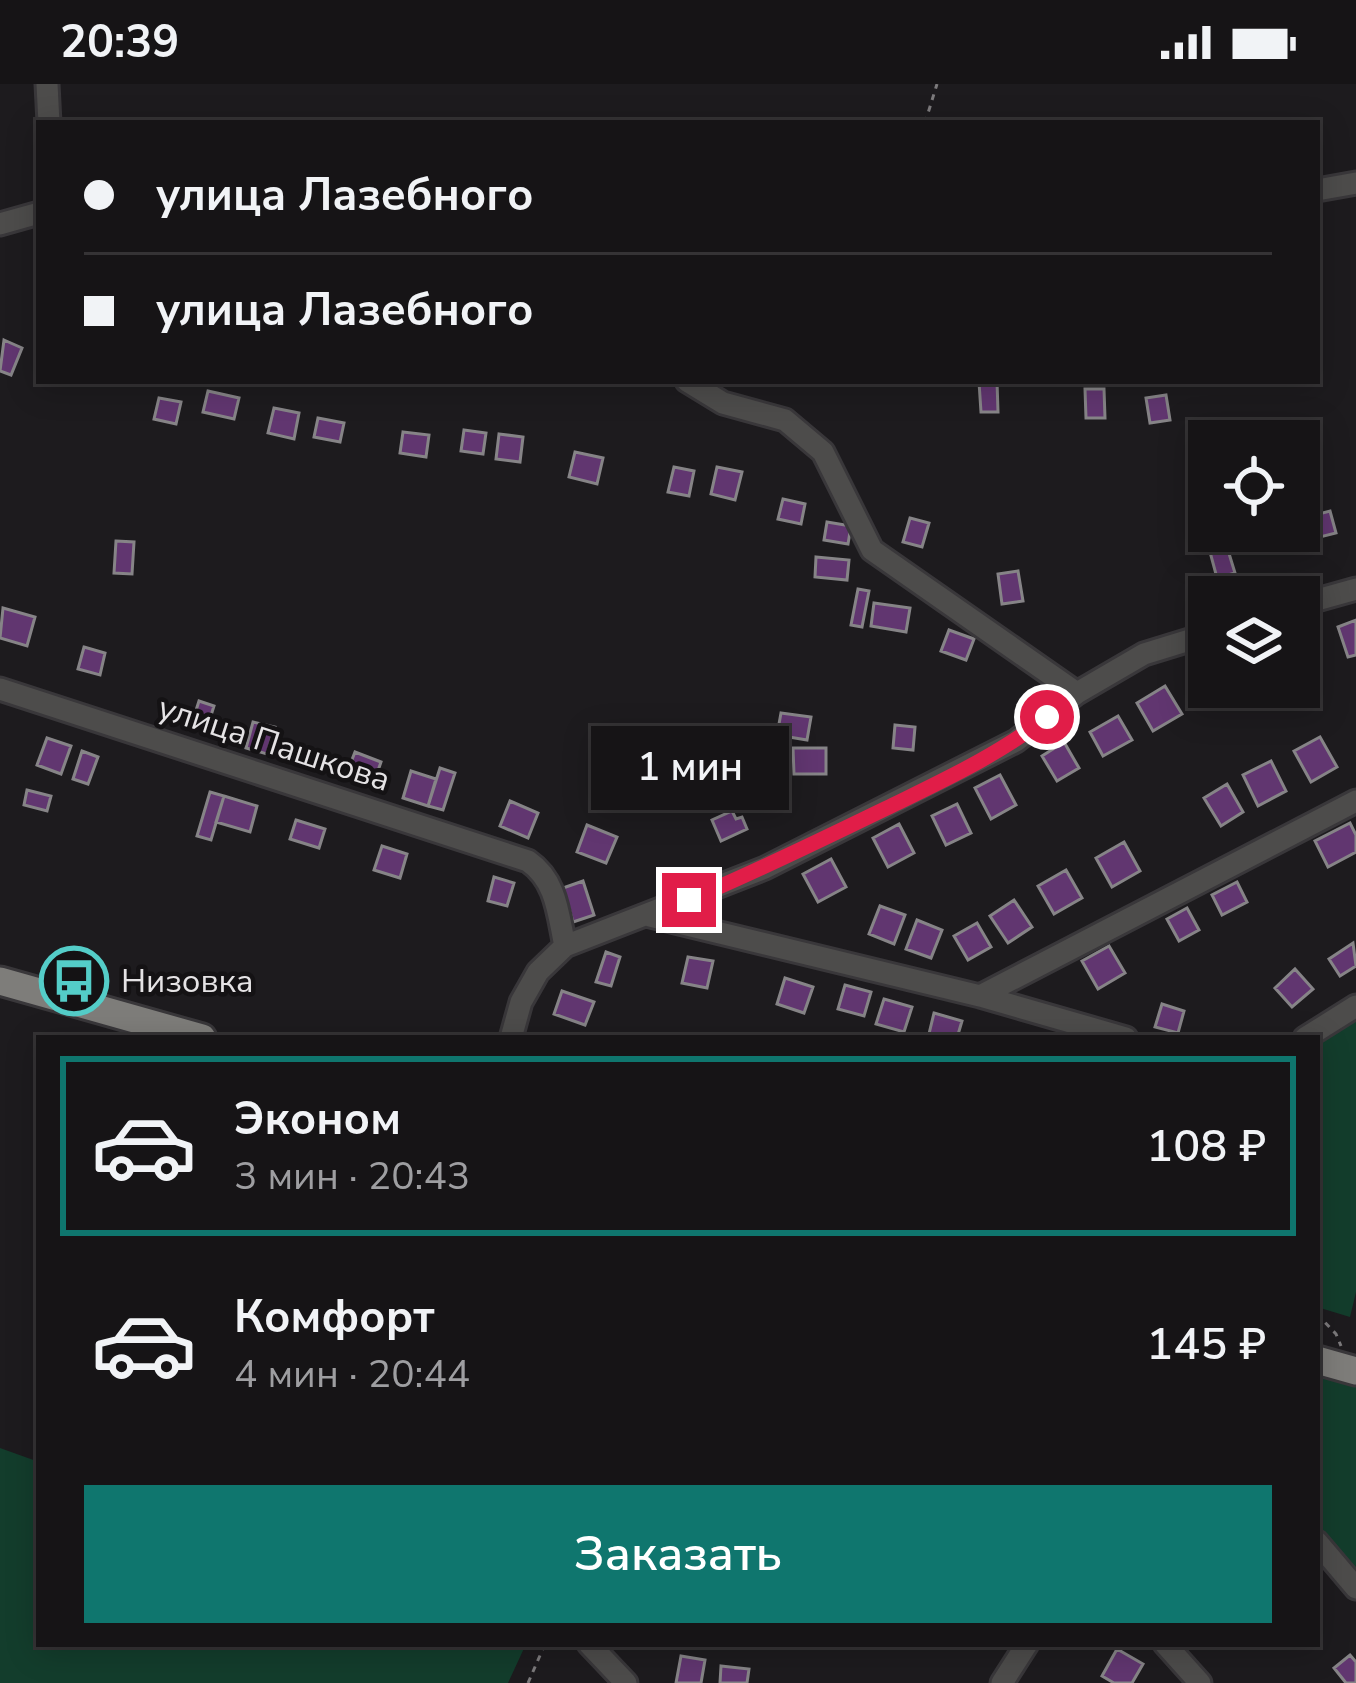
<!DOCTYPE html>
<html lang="ru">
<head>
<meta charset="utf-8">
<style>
  body { margin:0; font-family:"Nunito Sans",sans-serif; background:#232123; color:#f1f3f6; height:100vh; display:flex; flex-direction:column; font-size:45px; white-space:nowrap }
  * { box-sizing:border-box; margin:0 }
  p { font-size:39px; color:#9e9ea1 }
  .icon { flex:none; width:66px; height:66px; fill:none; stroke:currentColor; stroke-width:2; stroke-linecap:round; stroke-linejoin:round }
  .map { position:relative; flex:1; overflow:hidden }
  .details { position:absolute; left:36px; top:951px; width:1284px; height:612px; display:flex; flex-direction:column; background:#161416; border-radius:0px; box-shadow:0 6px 30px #0003,0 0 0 3px #353335 }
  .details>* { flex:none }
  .guide { position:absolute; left:36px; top:36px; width:1284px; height:264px; border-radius:0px; box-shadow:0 6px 30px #0003,0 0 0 3px #353335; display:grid; align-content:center; height:264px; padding:0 48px; background:#161416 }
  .buttons { position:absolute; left:1188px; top:336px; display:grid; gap:24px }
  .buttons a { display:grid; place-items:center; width:132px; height:132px; border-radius:0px; background:#161416; box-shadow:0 6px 30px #0003,0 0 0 3px #353335; font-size:60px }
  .end { position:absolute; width:54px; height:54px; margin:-27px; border:15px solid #e11d48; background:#fff; box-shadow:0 0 0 6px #fff }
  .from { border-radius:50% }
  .bubble { position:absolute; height:84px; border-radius:0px; background:#161416; box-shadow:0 6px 30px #0003,0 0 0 3px #353335; font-size:39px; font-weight:600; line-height:84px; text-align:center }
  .guide b { display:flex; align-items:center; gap:42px; height:114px; font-size:45px }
  .guide b+b { border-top:3px solid #353335 }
  .guide i { width:30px; height:30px; background:#f1f3f6 }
  ul { padding:21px 0 0; list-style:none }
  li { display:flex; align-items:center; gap:36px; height:180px; margin:0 24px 18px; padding:0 24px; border:6px solid transparent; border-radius:0px }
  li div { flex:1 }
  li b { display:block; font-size:45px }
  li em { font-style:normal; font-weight:600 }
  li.on { border-color:#0f766e }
  li>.icon { width:108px; height:108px; stroke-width:1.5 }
  .cta { display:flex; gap:24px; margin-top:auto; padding:24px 48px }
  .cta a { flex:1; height:138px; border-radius:0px; background:#0f766e; color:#fff; font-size:48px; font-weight:600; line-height:138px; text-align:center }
  .status { display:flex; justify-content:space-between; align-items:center; height:84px; padding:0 60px; background:#161416; direction:ltr }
  .status svg { height:33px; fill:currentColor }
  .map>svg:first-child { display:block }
</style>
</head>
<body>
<div class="status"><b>20:39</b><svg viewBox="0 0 49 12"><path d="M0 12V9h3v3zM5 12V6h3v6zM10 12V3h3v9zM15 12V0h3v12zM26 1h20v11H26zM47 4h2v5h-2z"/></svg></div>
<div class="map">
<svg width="1356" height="1599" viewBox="0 0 1356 1599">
  <rect width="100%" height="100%" fill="#1d1b1e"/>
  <path fill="#133d2c" d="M1356 930V1208L1350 1233 1317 1223V955Z
    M1317 1291 1356 1302V1495L1317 1449Z
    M0 1364 39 1378V1560H526L508 1599H0Z"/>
  <path fill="#613670" stroke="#868487" stroke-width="3" d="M4 256 22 264 11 291 0 287Z
    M997 297 998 328H981L979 298Z
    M1085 305H1104L1105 334H1086Z
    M208 307 239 314 234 335 203 328Z
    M1166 311 1170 336 1150 339 1146 314Z
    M159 314 181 318 176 340 154 335Z
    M274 324 299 329 294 355 268 349Z
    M318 334 344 339 340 358 314 353Z
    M464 346 486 349 483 370 461 367Z
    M403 348 429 351 426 373 400 369Z
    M499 350 523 353 520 378 496 375Z
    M575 368 603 374 597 400 569 393Z
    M674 383 694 387 689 412 668 408Z
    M717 383 742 388 735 416 711 410Z
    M783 415 805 420 801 440 778 435Z
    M1330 427 1336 449 1312 455 1307 433Z
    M910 434 929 439 922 463 903 458Z
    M827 438 851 442 848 460 824 456Z
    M116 457 134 458 132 490 114 489Z
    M1227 463 1235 489 1217 494 1210 468Z
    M816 473 849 476 847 496 815 493Z
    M1018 487 1023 517 1002 520 998 490Z
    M858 505 869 507 862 543 851 541Z
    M874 519 910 524 906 548 871 542Z
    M3 524 35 533 27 562 0 554Z
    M1356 536V571L1348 573 1338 543Z
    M949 546 974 555 966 576 941 567Z
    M84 563 105 569 100 591 78 585Z
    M1209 583V603H1234L1236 607 1207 620 1193 590Z
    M1165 602 1182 630 1153 647 1137 619Z
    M199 617 214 622 207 644 192 639Z
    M781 629 811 633 807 656 777 651Z
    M1118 632 1132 656 1103 672 1090 648Z
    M253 638 275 643 267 670 246 664Z
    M895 641 915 643 913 666 893 664Z
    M1320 653 1337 683 1311 698 1294 667Z
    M47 654 71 662 61 690 37 681Z
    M1064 658 1079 684 1057 697 1042 672Z
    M793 664H826V690H794Z
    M82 667 98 673 88 700 73 695Z
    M355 668 381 678 373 701 346 691Z
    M1271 677 1286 707 1258 722 1243 691Z
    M440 684 455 689 443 726 428 722Z
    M411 687 436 695 428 722 403 714Z
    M1000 691 1016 721 991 735 975 704Z
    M1227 700 1243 728 1221 742 1204 714Z
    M27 706 51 712 47 727 24 721Z
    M210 708 224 712 211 756 197 752Z
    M224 712 257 722 250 748 216 738Z
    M510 717 538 729 528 754 500 742Z
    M957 720 971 749 946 761 932 732Z
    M732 727 736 735 742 733 747 745 721 757 712 736Z
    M296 736 325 745 319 764 290 755Z
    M1350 739 1356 751V768L1328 783 1315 757Z
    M899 740 914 769 888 783 873 754Z
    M587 741 617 753 606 779 577 768Z
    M1124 758 1140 787 1112 803 1096 774Z
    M382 762 407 770 400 794 374 786Z
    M831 775 846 803 818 818 803 790Z
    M1066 786 1082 814 1054 830 1038 802Z
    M494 793 514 799 507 822 488 817Z
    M583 797 594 831 573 838 563 804Z
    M1237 798 1247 818 1222 831 1212 811Z
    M1014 816 1032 843 1008 859 990 832Z
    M880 822 905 831 894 860 869 850Z
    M1187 824 1199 846 1179 857 1167 835Z
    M917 836 942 846 931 874 906 865Z
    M977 839 991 863 968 876 954 852Z
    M1353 859 1356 882 1340 892 1329 875Z
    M1109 862 1125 889 1098 905 1082 877Z
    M606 868 620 873 611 902 596 898Z
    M688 873 713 877 707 904 682 899Z
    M1295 885 1313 905 1292 923 1275 904Z
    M785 894 813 903 804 929 777 920Z
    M845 901 871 908 864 932 838 925Z
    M562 907 594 918 585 941 554 930Z
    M884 915 912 923 904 948 876 940Z
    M1162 920 1184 927 1178 949 1155 943Z
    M934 929 962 937 957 954H928Z
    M1117 1565 1143 1580 1132 1599H1114L1102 1592Z
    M1350 1571 1356 1578V1599H1346L1334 1584Z
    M681 1572 705 1576 701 1599H676Z
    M721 1582 749 1585 747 1599H720Z"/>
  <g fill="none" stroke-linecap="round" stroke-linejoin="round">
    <defs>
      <path id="minor" d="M47 0 49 39
        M1317 106 1356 99
        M0 140 39 129
        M687 297 723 319 785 336 823 368 872 466 1077 609
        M1299 521 1356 505
        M0 605 528 777C557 797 558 830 565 862
        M650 832 980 912 1126 954
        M980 912 1356 717
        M511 954 521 918 538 888 565 862 765 784 1016 657 1077 609 1144 570 1209 550
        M1305 954 1356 922
        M1317 1458 1356 1504
        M589 1560 626 1599
        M1165 1560 1200 1599
        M1002 1599 1027 1560"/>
      <path id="major" d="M0 897 202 954
        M1317 1276 1356 1287"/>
    </defs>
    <use href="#minor" stroke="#39373a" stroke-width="27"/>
    <use href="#major" stroke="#39373a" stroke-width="33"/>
    <path stroke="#7c7a7c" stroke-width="3" stroke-dasharray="6 6" stroke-linecap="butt" d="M925 39 937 0
      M1317 1230 1336 1250 1341 1262
      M528 1599 545 1560"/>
    <use href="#minor" stroke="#4d4c4b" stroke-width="21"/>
    <use href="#major" stroke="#7e7d7a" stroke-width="27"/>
  </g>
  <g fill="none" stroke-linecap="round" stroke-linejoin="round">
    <path stroke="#e11d48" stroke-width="15" d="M689 816C758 787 825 754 893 721 946 695 1000 670 1047 633"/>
  </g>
  <defs>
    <symbol id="bus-ring" viewBox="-11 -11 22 22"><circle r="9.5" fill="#141214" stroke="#54cdc8" stroke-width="1.5"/><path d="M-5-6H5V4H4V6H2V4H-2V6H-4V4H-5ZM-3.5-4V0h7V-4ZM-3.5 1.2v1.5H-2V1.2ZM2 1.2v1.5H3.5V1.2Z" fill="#54cdc8"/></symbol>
  </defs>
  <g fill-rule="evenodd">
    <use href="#bus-ring" x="36" y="859" width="76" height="76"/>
  </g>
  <g text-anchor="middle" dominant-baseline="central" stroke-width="9" stroke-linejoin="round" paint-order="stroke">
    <g font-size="33" fill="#e5e3e5" stroke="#141214">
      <text transform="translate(274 660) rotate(18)">улица Пашкова</text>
    </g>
    <g font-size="33" fill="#e5e3e5" stroke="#141214" text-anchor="start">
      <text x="121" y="897">Низовка</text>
    </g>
  </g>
</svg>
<div class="buttons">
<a><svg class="icon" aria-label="locate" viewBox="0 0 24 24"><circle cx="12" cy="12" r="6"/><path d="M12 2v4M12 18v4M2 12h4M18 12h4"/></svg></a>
<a><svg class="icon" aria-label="layers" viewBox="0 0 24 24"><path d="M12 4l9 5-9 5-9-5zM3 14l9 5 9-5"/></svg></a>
</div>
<i class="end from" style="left:1047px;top:633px"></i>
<i class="end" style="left:689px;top:816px"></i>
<div class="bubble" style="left:591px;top:642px;width:198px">1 мин</div>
<div class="guide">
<b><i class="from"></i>улица Лазебного</b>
<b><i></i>улица Лазебного</b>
</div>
<section class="details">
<ul>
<li class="on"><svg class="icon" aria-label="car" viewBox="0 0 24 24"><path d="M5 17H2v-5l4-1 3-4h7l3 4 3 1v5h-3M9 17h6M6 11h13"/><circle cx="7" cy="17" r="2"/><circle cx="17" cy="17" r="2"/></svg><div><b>Эконом</b><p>3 мин · 20:43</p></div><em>108 ₽</em></li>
<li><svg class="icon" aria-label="car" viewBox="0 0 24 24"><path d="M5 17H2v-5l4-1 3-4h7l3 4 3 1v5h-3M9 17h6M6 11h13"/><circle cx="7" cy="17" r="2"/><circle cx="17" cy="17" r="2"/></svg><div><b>Комфорт</b><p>4 мин · 20:44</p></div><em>145 ₽</em></li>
</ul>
<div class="cta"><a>Заказать</a></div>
</section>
</div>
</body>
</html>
